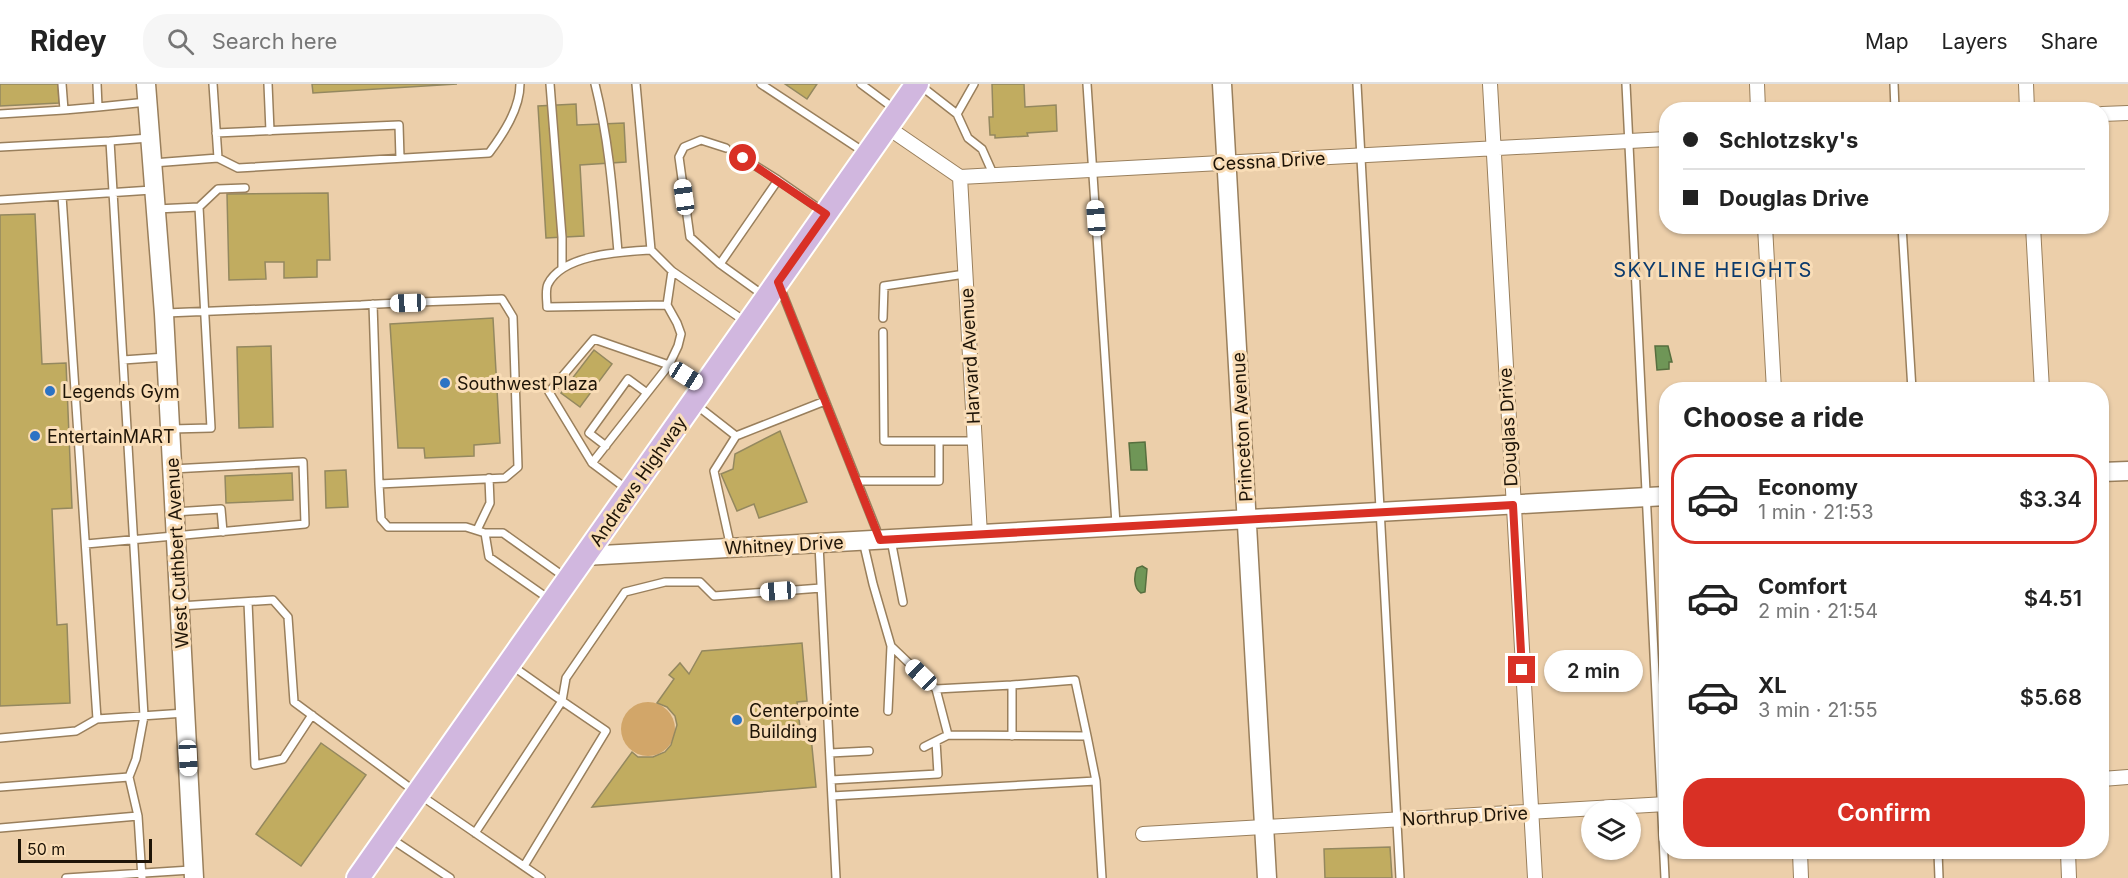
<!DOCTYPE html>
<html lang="en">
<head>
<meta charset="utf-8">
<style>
  body { margin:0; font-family:Inter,sans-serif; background:#f6f6f6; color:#222; height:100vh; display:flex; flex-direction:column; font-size:22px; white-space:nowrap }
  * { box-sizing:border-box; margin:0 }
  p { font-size:20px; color:#767676 }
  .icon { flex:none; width:33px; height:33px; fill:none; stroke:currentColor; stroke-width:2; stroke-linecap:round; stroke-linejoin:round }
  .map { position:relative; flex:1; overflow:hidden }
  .panel { position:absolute; left:1659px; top:298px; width:450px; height:477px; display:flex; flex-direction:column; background:#fff; border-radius:24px; box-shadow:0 2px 4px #0004 }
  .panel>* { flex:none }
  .guide { position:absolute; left:1659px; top:18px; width:450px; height:132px; border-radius:24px; box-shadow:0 2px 4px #0004; display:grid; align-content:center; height:132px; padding:0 24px; background:#fff }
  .buttons { position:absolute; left:1581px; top:716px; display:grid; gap:12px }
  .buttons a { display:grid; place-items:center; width:60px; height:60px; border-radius:50%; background:#fff; box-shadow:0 2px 4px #0004; font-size:30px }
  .scale { position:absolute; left:18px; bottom:15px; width:134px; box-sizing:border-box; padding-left:6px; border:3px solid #1e1407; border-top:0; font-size:16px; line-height:21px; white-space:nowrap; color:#1e1407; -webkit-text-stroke:4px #f9ddb7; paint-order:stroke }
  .end { position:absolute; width:27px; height:27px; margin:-14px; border:8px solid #d93025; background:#fff; box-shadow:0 0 0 3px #fff }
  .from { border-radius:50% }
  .bubble { position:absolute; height:42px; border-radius:21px; background:#fff; box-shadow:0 2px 4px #0004; font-size:20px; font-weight:600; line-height:42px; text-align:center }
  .car { position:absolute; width:18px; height:36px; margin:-18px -9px; border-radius:8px; box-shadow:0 0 4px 2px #0007; background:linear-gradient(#fff 24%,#345 0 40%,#fff 0 76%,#345 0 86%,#fff 0) }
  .guide b { display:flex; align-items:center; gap:21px; height:57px; font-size:22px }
  .guide b+b { border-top:2px solid #e0e0e0 }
  .guide i { width:15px; height:15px; background:#222 }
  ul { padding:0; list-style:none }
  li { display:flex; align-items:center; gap:18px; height:90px; margin:0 12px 9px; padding:0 12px; border:3px solid transparent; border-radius:24px }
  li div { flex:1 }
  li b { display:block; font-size:22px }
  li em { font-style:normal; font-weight:600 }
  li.selected { border-color:#d93025 }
  li>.icon { width:54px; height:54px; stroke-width:1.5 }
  h2 { padding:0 24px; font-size:27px; line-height:72px }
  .action { display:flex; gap:12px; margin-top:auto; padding:12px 24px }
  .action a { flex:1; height:69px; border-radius:24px; background:#d93025; color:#fff; font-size:24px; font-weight:600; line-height:69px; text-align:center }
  header { display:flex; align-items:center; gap:36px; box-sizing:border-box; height:84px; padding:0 30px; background:#fff; border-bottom:2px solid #e0e0e0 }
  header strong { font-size:28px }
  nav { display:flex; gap:33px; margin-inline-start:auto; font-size:21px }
  .search { width:420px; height:54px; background:#f6f6f6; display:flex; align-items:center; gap:15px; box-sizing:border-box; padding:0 21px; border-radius:24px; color:#767676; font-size:22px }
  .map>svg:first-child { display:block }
</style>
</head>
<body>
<header>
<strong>Ridey</strong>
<div class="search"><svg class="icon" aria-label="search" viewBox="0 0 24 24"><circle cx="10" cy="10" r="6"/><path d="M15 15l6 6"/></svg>Search here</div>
<nav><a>Map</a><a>Layers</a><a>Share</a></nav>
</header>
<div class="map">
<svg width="2128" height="794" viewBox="0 0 2128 794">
  <rect width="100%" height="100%" fill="#eccfaa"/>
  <path fill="#d2a669" d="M621 645a27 27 0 1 1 54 0a27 27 0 1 1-54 0Z"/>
  <path fill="#6f9657" stroke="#576f3f" stroke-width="1.5" d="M1655 262H1668L1672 278H1669V285L1657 286Z
    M1145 358 1147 386H1131L1129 359Z
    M1142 482 1147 485 1145 508 1141 509C1133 504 1134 491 1137 484Z"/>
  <path fill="#c1ac60" stroke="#94885f" stroke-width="1.5" d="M0 0H58L59 19 0 22Z
    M312 0H457L313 9Z
    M785 0H817L807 15Z
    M992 0H1024L1025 23 1056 21 1057 47 1027 49 1028 52 995 54V51H990L989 33H993Z
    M576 20 577 41 624 39 626 78 580 81 584 152 546 154 538 22Z
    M328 109 330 176H317V193L284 194V178H265L266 195 229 196 227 110Z
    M35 130 42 280 66 279 72 424 52 425 57 541 67 540 70 619 0 622V131Z
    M493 234 500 359 474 361V372L425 374 424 364H398L390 240Z
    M271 262 273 343 239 344 237 263Z
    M594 266 612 280 580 323 561 309Z
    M780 347 807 418 759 434 754 420 737 427 721 390 733 385 735 370Z
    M346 386 348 423 326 424 325 387Z
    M292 389 293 416 226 419 225 392Z
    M802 559 807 617 797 618 800 643H810L816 703 592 723 632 668 638 673H653L665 668 671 661 677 641 675 632 667 623 657 619 674 595 669 591 680 579 689 590 702 567Z
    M321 659 366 691 301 782 256 750Z
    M1390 763 1392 794H1325L1324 765Z"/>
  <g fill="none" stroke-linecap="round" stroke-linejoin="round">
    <defs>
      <path id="service" d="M62 0 64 26 98 23
        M97 0 98 23 147 18
        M213 0 218 74
        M268 0 270 47
        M550 0 562 153V183
        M595 0C609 56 613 111 618 168
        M636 0 651 166 672 187 746 238
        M761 0 864 68
        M861 0 896 26
        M1087 0 1116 440
        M1357 0 1400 794
        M1626 0 1665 794
        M1894 0 1895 26
        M921 2 957 30 968 54 982 65 994 92
        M0 30 64 26
        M957 30 974 0
        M216 49 399 41 400 74
        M110 57 149 54
        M0 63 110 57 144 632 136 675 129 693 0 703
        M743 74 778 96
        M153 79 218 74 238 84 489 69C503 50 520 25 520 0
        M0 116 152 106
        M156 125 199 123 218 105 245 104
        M1902 142 1912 306
        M651 166C621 168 563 170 548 200 545 206 547 216 547 223L667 221
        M720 180 690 153 679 73 684 63 701 56 726 64
        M672 187 667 221 677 239 681 250 678 262 669 281 701 302
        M780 203 880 455
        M763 211 720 180 778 96 824 128
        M166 229 361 221C408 218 455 217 502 215L513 233 518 383 505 394 379 400 373 220
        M883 234 884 202 965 190
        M883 248 884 357H974
        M123 276 166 273
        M695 320 736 352 825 317
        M171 345 211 344 199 123
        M606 362 589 349 628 295 647 309
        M592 379 549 308 594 255 669 281 592 379 628 406
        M857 397H939V357
        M379 400 381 435 388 443H466L485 449
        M174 428 221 425 223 448
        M477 446 490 419 489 394
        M891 456 903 518
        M863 457 873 500 891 562 936 605 948 651 1087 652 1096 697
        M86 460 305 440 303 378 172 385
        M819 461 836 794
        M731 464 714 387 736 352
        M549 515 489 473 485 449H503L566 494
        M248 518 255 681 283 675 312 631
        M180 522 273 516 288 533 294 618 417 709 541 794
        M511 581 562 617 566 594 625 508 665 498H700L714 512 821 504
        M1012 601 1075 596 1087 652
        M936 605 1012 601V652
        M888 627 891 562
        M97 635 185 629
        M0 654 76 647 97 635 62 112
        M924 663 948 651
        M830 669 869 667
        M129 693 138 732
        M831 696 938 690 936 657
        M832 712 1096 697 1102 794
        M0 744 138 732 142 794
        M475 749 562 617 606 647 524 782
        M390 754 450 794
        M1938 768 1939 794
        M66 794 191 786"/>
      <path id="minor" d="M1490 0 1535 794
        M1757 0 1758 26
        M2026 0 2027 26
        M2102 30 2128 29
        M887 43 960 93 1666 55
        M960 93 980 451
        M1765 142 1774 306
        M2033 142 2042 306
        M2102 695 2128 693
        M1143 750 1666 720
        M1800 768 1801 794
        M2068 768 2069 794"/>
      <path id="tertiary" d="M146 0 164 230 194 794
        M1222 0 1267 794
        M2102 388 2128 387
        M584 472 1666 412"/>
      <path id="primary" d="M358 794 917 0"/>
    </defs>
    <use href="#service" stroke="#997f5c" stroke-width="10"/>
    <use href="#minor" stroke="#997f5c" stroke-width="16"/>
    <use href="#tertiary" stroke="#997f5c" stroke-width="21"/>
    <use href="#primary" stroke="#fff" stroke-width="26"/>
    <use href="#service" stroke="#fff" stroke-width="7"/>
    <use href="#minor" stroke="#fff" stroke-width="14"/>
    <use href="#tertiary" stroke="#fff" stroke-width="18"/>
    <use href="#primary" stroke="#d1b7df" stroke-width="22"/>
  </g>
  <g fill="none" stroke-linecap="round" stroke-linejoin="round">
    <path stroke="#d93025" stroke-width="8" d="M743 74 826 130 778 198 880 456 1513 421 1522 586"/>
  </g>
  <g fill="#2c73c4" stroke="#f9ddb7" stroke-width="2">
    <circle cx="445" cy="299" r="6"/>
    <circle cx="50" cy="307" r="6"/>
    <circle cx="35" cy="352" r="6"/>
    <circle cx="737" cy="636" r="6"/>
  </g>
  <g text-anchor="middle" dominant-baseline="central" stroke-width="6" stroke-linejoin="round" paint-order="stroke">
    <g font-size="18" fill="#1e1407" stroke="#f9ddb7">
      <text transform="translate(1269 77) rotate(-3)">Cessna Drive</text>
      <text transform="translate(970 272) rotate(-93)">Harvard Avenue</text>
      <text transform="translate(1242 343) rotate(-93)">Princeton Avenue</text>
      <text transform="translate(1508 343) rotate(-93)">Douglas Drive</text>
      <text transform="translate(638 397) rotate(-55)">Andrews Highway</text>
      <text transform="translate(784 461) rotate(-3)">Whitney Drive</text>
      <text transform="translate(177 469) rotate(-93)">West Cuthbert Avenue</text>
      <text transform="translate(1465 732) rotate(-3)">Northrup Drive</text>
    </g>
    <g font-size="18" fill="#1e1407" stroke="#f9ddb7" text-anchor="start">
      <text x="457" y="299">Southwest Plaza</text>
      <text x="62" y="307">Legends Gym</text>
      <text x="47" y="352">EntertainMART</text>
      <text x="749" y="626">Centerpointe<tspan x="749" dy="21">Building</tspan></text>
    </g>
    <g font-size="20" letter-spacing="1.5" fill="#0b3a6c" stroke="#f9ddb7">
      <text x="1713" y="186">SKYLINE HEIGHTS</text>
    </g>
  </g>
</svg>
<div class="buttons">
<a><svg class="icon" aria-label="layers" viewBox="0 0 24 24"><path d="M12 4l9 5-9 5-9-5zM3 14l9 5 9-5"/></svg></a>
</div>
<div class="scale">50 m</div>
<i class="end from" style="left:743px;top:74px"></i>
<i class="end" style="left:1522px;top:586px"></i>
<div class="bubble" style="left:1544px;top:566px;width:99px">2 min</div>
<i class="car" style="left:684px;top:113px;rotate:352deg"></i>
<i class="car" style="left:1096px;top:134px;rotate:356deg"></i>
<i class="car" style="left:408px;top:219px;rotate:268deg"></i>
<i class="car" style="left:686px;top:292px;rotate:122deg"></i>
<i class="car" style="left:778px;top:507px;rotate:266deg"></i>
<i class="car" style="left:921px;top:591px;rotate:314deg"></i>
<i class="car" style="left:188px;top:674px;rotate:177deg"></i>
<div class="guide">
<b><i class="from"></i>Schlotzsky's</b>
<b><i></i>Douglas Drive</b>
</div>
<section class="panel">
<h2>Choose a ride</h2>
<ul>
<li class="selected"><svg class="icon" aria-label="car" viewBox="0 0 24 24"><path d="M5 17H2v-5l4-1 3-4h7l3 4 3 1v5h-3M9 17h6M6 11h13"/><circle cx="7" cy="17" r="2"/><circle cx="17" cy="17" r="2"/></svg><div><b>Economy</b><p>1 min · 21:53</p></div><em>$3.34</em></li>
<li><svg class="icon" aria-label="car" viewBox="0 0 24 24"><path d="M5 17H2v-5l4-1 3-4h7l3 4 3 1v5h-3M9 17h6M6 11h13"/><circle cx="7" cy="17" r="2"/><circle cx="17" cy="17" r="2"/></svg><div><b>Comfort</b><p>2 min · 21:54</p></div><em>$4.51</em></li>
<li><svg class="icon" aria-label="car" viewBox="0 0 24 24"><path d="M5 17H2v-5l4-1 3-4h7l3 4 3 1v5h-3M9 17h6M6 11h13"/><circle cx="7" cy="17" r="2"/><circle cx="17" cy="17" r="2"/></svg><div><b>XL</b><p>3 min · 21:55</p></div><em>$5.68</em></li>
</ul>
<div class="action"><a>Confirm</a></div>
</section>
</div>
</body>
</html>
